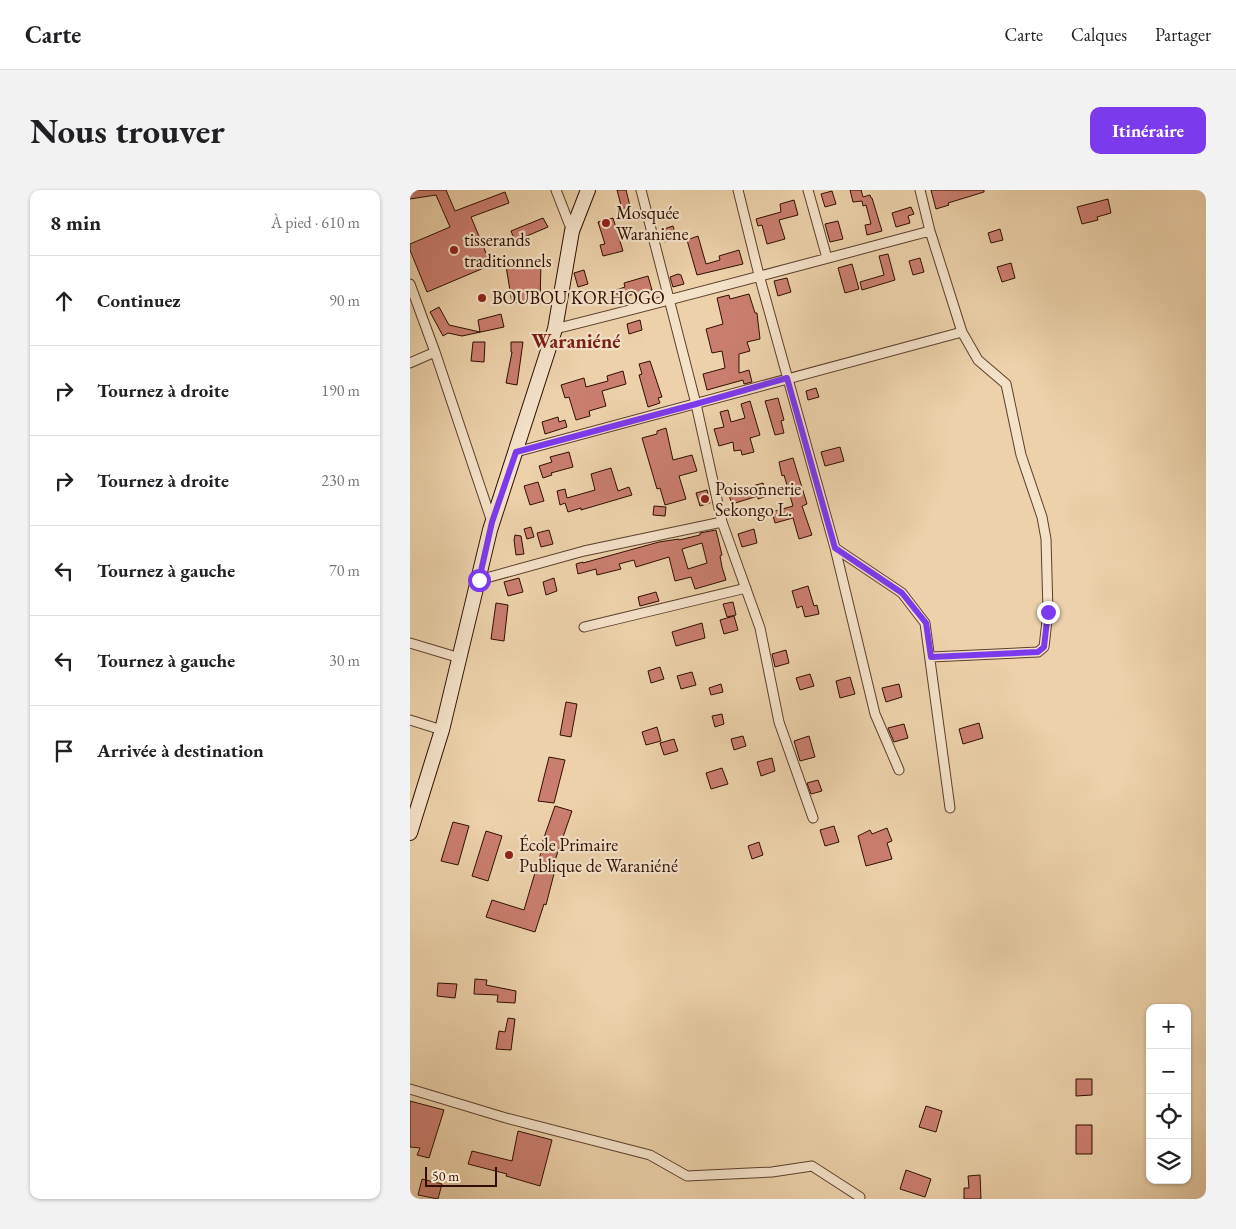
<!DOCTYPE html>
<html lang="fr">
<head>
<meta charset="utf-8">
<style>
	:root { --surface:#fff; --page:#f2f2f2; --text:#202124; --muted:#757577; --line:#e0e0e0; --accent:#7c3aed }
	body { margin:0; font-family:"EB Garamond",serif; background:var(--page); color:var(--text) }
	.controls { position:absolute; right:15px; bottom:15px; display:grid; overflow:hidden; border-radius:10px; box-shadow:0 1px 4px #0004 }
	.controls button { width:45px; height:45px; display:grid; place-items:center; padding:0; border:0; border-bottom:1px solid var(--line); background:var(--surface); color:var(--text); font:25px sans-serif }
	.scale { position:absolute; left:15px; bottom:12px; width:72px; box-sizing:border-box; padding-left:5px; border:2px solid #2f0e01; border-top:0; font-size:14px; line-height:18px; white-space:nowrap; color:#2f0e01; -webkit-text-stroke:4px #f3e1c8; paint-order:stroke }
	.stop { position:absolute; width:15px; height:15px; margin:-11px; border:4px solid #7c3aed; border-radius:50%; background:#fff }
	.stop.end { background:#7c3aed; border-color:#fff; box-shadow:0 1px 5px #0008 }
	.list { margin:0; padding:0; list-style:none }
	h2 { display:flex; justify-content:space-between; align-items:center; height:65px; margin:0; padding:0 20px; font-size:21px }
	h2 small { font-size:16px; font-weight:400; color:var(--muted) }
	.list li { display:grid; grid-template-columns:32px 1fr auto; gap:15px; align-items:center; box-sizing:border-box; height:90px; padding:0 20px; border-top:1px solid var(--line) }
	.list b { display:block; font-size:19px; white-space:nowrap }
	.list em { font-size:16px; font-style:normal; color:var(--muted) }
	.icon { flex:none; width:28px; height:28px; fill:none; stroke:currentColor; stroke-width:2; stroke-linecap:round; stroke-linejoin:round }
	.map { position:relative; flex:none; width:796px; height:1009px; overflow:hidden; border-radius:10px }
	header { display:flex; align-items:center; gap:30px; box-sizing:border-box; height:70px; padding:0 25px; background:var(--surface); border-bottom:1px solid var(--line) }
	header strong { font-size:24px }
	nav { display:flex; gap:28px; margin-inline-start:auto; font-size:18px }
	.intro { display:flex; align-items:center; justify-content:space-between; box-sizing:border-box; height:120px; padding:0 30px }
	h1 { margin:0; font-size:35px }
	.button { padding:12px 22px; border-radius:10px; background:var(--accent); color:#fff; font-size:18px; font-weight:700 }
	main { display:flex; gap:30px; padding:0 30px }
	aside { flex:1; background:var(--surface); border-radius:10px; box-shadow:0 1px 4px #0004 }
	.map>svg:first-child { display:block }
	.building { fill:#ca7e6f; stroke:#2f0e01; fill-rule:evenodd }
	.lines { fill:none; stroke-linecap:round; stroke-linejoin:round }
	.street-casing { stroke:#5e3f2b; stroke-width:11 }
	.secondary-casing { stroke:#2f0e01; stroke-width:16 }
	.street { stroke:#f3e1c8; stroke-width:9 }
	.secondary { stroke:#f3e1c8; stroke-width:14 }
	.route { stroke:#7c3aed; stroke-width:6 }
	.poi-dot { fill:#8f2418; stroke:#f3e1c8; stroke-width:2 }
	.labels { text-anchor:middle; stroke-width:4.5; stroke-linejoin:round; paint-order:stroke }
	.poi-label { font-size:18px; fill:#2f0e01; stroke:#f3e1c8; text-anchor:start }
	.quarter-label { font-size:20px; font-weight:bold; fill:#7a1f14; stroke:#f3e1c8 }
</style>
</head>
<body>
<header>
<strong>Carte</strong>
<nav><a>Carte</a><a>Calques</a><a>Partager</a></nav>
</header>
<div class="intro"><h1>Nous trouver</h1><a class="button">Itinéraire</a></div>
<main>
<aside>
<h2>8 min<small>À pied · 610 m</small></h2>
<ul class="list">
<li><svg class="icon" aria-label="ahead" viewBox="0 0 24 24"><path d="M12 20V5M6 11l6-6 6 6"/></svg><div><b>Continuez</b></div><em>90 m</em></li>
<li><svg class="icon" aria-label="right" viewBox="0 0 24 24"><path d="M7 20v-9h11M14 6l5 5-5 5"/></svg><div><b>Tournez à droite</b></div><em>190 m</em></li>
<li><svg class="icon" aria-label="right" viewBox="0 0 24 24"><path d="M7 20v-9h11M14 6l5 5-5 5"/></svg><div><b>Tournez à droite</b></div><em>230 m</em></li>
<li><svg class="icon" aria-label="left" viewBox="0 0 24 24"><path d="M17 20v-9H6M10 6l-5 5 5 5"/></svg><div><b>Tournez à gauche</b></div><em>70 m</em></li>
<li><svg class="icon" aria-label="left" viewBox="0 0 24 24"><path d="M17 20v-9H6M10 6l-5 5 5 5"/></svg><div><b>Tournez à gauche</b></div><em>30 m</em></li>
<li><svg class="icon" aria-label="arrive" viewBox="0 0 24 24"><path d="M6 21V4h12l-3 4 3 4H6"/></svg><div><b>Arrivée à destination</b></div></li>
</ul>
</aside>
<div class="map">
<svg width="796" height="1009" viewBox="0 0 796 1009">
	<rect width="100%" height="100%" fill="#ecd1aa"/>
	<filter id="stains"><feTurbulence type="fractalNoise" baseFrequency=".004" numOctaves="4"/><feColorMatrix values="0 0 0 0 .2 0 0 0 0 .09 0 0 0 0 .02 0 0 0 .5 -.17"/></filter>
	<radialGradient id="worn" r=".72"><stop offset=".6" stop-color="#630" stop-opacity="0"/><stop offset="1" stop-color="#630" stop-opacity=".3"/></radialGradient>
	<path class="building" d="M0 0H36L45 21 95 2 99 13 61 27 81 75 17 102 0 60V54L40 37 26 5 0 9Z
		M207 0H216L220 16 212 19Z
		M440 0H451L453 7 460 5 461 8H462L472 41 457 45 455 35 461 34 456 15 453 16 452 11 443 12Z
		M521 0H574V2L538 13 539 15 526 19Z
		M422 1 426 14 415 17 411 4Z
		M698 9 701 23 687 27 688 30 672 34 667 17Z
		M384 10 388 25 369 30 375 49 357 54 352 35 348 36 346 29 371 22 370 14Z
		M501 17 504 24 498 26 500 33 486 37 482 23Z
		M133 28 138 37 105 51 101 41Z
		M203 28 213 61 193 66 190 55 195 54 188 32Z
		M428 31 433 49 420 52 415 34Z
		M263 36 267 48 254 52 251 40Z
		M590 39 593 50 581 53 578 43Z
		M288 46 296 74 310 70 309 66 329 60 333 74 287 85 277 50Z
		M478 64 485 90 452 100 450 92 474 85 469 66Z
		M510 68 514 82 503 85 499 71Z
		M125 71 131 72 130 114H119V111L102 113 96 76Z
		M601 73 605 88 592 92 587 77Z
		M442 74 449 99 435 103 428 78Z
		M174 80 178 94 168 97 164 83Z
		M268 84 271 85 274 94 263 97 260 87Z
		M238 86 242 100 208 108 206 100 215 97 214 93Z
		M377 88 381 102 368 106 364 91Z
		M339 104 345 123H347L350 149 337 152 340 161 329 164V183L339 180 342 192 334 194 333 190 297 200 293 184 315 178 312 161 302 163 296 139 313 134 307 108 319 105 320 109Z
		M29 117 39 135 70 142 68 130 91 124 94 137 52 146 38 143 33 146 20 122Z
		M230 130 232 140 219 144 217 134Z
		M63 152H75L74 172 61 171Z
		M101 152H113L107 195 96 193 102 162H101Z
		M240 171 252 207 248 208 250 213 238 217 229 185 232 184 229 174Z
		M213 181 216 194 192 201 196 216 179 221 180 226 166 230 159 207 155 208 151 195 174 188 176 197 198 191 197 186Z
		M406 198 409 207 398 210 396 201Z
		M368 208 374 230 371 231 374 243 365 245 355 211Z
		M340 211 350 245 340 248 344 262 332 265 331 260 324 261 323 252 309 256 304 239 314 237 310 222 318 220 321 232 335 228 331 214Z
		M148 227 149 232 155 230 157 237 135 244 132 232Z
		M256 238 263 270 282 265 287 281 269 286 276 309 255 315 250 298 247 299 232 248 247 244V241Z
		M430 257 434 271 415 276 411 262Z
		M159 262 163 277 141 283 142 285 133 288 129 276 142 272 140 267Z
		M383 268 397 314 392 316 402 345 389 349 383 328 365 333 362 322 383 316 374 285 372 286 369 272Z
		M201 278 208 301 219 297 222 305 171 320V318L158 322 155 313 150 315 147 301 155 299 157 308 185 300 181 284Z
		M128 292 134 311 120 315 114 296Z
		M353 293 357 306 348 309V306L322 314 318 303Z
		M297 300 300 313 290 316 286 303Z
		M244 316 256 317 255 326 243 325Z
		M121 337 124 347 117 349 114 339Z
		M344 339 347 353 332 357 328 344Z
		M139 340 143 354 131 357 127 343Z
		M306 340 312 365 310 366 312 377 316 390 285 399 281 387 265 391 259 367 226 377 224 370 209 374 211 379 187 385 186 379 168 384 166 374 173 372V373L249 352 269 349V350L290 345V343ZM292 353 297 373 278 379 272 359Z
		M105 345 111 346 114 364 106 365 104 350Z
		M109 388 113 402 98 406 94 392Z
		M144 388 147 401 136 405 133 392Z
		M398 396 404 416 407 415 409 424 395 427 392 416 387 418 382 401Z
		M246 402 249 411 230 416 228 407Z
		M323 412 326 425 317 427 313 414Z
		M86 413 98 415 94 451 81 449Z
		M324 426 328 440 314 444 310 430Z
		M292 433 295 448 266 456 262 442Z
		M376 460 379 473 365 477 362 464Z
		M250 477 254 489 241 493 238 481Z
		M282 482 286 495 271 499 267 486Z
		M400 484 404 496 390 500 386 488Z
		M440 487 445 504 430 508 426 491Z
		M311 494 313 502 301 505 299 498Z
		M489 494 492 507 476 512 472 498Z
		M156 512 167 514 161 547 150 545Z
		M312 524 314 534 305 537 302 526Z
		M569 533 573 548 553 554 549 539Z
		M494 534 498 548 484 552 478 538Z
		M247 537 251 551 236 555 232 542Z
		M333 546 336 556 324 560 321 549Z
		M399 546 405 567 390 571 384 551Z
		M264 549 268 561 254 565 250 553Z
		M139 567 155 570 144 613 128 611Z
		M362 568 365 581 351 586 347 572Z
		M312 578 318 594 301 599 296 583Z
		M408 590 412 601 401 604 397 593Z
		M145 616 162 621 143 676H146L136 715 134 714 125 742 76 727 82 710 114 720 132 659H130Z
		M43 632 59 636 48 675 31 671Z
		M424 636 429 652 415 656 410 640Z
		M477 638 482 651 477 653 482 669 456 676 448 646 460 640 462 644Z
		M76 641 92 646 78 691 62 686Z
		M349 652 353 665 342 669 338 656Z
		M65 789 77 790 76 795 106 801 105 813 87 812 88 805 64 804Z
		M28 793 47 794 45 808 27 806Z
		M98 828 105 829 101 860 86 859 89 841 95 842Z
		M666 889H682V905L666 906Z
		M0 911 34 920 19 968 7 965 10 958 0 957Z
		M516 916 532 921 526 942 509 937Z
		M666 935H682V964H666Z
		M108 941 142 950 130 996 96 986 97 984 58 974 62 961 102 971Z
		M496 980 521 989 515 1007 490 999Z
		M570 985 571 1009H554V998H559L558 986Z
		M12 989 32 994 28 1009 8 1005Z"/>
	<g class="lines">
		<defs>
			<path id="street" d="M146 0 162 41
				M231 0 286 214 312 332 350 438 369 532 403 628
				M328 0 349 85 425 358 465 524 489 580
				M398 0 417 68
				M510 0 520 41 552 142 568 170 596 194 611 265 632 327 636 349 638 422 634 457 628 462 521 467
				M0 94 25 162 82 332
				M145 139C270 108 395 74 520 41
				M0 173 25 162
				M106 262 552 142
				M425 358 492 403 515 433 540 618
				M69 390 174 361 312 332
				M174 437 336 398
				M0 453 50 468
				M0 530 32 540
				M0 899 96 928 240 965 277 986 362 982 402 976 450 1007"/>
			<path id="secondary" d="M0 643 32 540 80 340 145 139 162 41 178 0"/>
		</defs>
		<use href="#street" class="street-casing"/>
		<use href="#secondary" class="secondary-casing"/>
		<use href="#street" class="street"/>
		<use href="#secondary" class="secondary"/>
	</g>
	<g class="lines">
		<path class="route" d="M69 390 82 332 106 262 286 214 377 188 425 358 492 403 516 433 521 467 628 462 634 457 638 422"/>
	</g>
	<g class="poi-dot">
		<circle cx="196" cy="33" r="5"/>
		<circle cx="44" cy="60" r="5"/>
		<circle cx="72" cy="108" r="5"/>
		<circle cx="295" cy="309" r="5"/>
		<circle cx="99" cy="665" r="5"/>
	</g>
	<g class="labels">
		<g class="poi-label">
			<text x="206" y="29">Mosquée<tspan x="206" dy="21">Waraniene</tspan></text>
			<text x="54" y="56">tisserands<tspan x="54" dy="21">traditionnels</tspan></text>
			<text x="82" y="114">BOUBOU KORHOGO</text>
			<text x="305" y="305">Poissonnerie<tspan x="305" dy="21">Sekongo L.</tspan></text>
			<text x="109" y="661">École Primaire<tspan x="109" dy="21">Publique de Waraniéné</tspan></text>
		</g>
		<g class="quarter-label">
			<text x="166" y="158">Waraniéné</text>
		</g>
	</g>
	<rect width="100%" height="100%" filter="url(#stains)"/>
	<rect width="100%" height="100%" fill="url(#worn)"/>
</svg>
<div class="controls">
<button>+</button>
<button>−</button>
<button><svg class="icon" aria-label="locate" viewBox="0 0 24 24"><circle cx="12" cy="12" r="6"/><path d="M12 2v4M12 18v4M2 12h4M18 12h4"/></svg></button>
<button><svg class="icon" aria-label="layers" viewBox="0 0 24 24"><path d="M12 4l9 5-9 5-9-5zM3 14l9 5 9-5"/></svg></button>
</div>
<div class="scale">50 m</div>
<div class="stop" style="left:69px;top:390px"></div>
<div class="stop end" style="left:638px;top:422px"></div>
</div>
</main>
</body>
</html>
